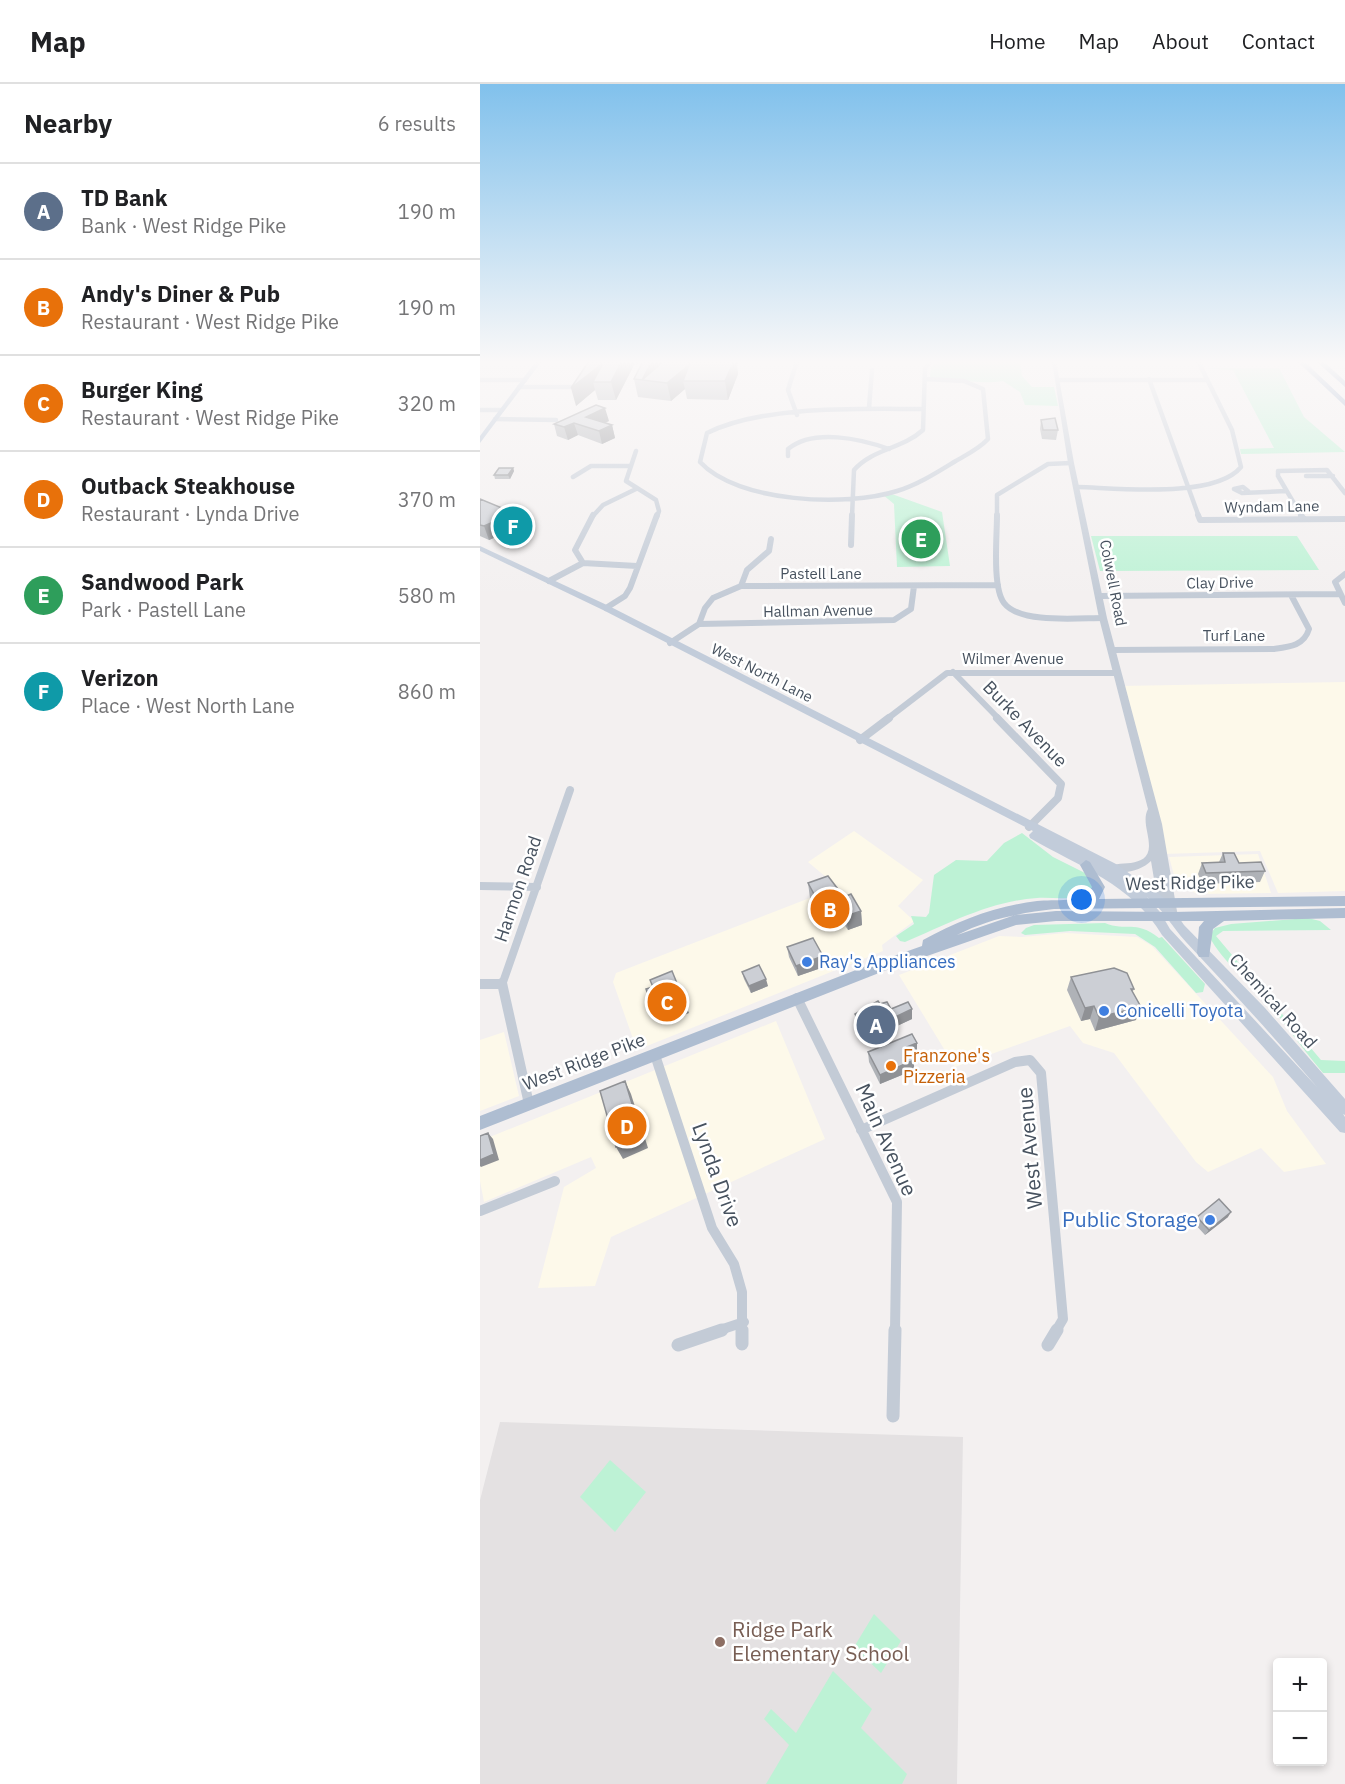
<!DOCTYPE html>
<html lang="en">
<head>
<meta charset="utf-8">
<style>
	:root { --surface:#fff; --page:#f6f6f6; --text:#202124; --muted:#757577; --line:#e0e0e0; --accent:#0d5ff0 }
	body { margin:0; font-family:"IBM Plex Sans",sans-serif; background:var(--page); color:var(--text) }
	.controls { position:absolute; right:18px; bottom:18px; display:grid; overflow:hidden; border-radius:6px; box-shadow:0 3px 9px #0003 }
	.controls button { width:54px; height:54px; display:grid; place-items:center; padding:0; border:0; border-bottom:2px solid var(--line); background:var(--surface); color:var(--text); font:30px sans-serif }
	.you { position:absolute; left:602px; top:816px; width:21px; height:21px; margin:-15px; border:4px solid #fff; border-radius:50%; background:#1a73e8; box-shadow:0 0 0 9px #1a73e833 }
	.badge { display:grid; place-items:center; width:39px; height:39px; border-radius:50%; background:var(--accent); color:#fff; font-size:20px; font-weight:700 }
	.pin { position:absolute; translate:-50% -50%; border:3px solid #fff; box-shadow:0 2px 6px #0006 }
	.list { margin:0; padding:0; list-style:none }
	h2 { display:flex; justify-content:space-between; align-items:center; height:78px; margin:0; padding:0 24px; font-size:26px }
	h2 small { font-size:20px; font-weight:400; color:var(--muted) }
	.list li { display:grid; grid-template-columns:39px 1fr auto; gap:18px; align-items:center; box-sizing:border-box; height:96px; padding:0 24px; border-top:2px solid var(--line) }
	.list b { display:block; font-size:22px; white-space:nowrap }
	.list p { margin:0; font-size:20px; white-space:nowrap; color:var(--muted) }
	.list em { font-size:20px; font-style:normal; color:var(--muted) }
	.map { position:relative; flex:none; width:865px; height:1700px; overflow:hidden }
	header { display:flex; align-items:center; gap:36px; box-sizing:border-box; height:84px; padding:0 30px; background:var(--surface); border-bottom:2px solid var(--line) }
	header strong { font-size:28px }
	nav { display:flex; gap:33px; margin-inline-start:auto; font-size:21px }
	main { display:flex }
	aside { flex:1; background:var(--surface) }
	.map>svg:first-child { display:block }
	.commercial { fill:#fdf9ea }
	.education { fill:#e4e1e2 }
	.green { fill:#bdf2d5 }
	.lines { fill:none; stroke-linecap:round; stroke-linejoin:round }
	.minor-far4 { stroke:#c3cbd6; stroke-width:4.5 }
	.minor-far3 { stroke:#c3cbd6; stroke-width:6 }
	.minor-far2 { stroke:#c3cbd6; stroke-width:8 }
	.minor-far1 { stroke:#c3cbd6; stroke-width:10 }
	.minor { stroke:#c3cbd6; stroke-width:13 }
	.tertiary { fill:#c3cbd6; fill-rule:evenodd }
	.secondary { fill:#c2ccda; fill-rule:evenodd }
	.primary { fill:#aebdd1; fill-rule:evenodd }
	.motorway { fill:#859ec2; fill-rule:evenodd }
	.wall { fill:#afb2b7 }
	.shaded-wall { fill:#8f9195 }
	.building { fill:#cccfd5; stroke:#8f9195; stroke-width:1.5 }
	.shop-dot { fill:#3f7fe0; stroke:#fff; stroke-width:2 }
	.food-dot { fill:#e8710a; stroke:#fff; stroke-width:2 }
	.education-dot { fill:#8d6e63; stroke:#fff; stroke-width:2 }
	.labels { text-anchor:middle; stroke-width:5; stroke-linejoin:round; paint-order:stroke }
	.far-street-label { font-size:15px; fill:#47525f; stroke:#fff }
	.street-label { font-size:18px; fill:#47525f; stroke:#fff }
	.shop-label { font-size:18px; fill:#366cbe; stroke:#fff; text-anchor:start }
	.food-label { font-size:18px; fill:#c56008; stroke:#fff; text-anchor:start }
	.near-street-label { font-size:21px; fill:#47525f; stroke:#fff }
	.near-shop-label { font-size:21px; fill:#366cbe; stroke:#fff; text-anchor:end }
	.near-education-label { font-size:21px; fill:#785e54; stroke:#fff; text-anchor:start }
</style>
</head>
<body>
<header>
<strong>Map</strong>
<nav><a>Home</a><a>Map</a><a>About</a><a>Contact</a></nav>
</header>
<main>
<aside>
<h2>Nearby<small>6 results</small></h2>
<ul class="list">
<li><span class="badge" style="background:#5c6f8a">A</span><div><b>TD Bank</b><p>Bank · West Ridge Pike</p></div><em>190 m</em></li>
<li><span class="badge" style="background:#e8710a">B</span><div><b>Andy's Diner &amp; Pub</b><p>Restaurant · West Ridge Pike</p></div><em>190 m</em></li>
<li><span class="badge" style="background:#e8710a">C</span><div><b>Burger King</b><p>Restaurant · West Ridge Pike</p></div><em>320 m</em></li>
<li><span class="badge" style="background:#e8710a">D</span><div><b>Outback Steakhouse</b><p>Restaurant · Lynda Drive</p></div><em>370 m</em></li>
<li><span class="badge" style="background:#2e9e5b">E</span><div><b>Sandwood Park</b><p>Park · Pastell Lane</p></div><em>580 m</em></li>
<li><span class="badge" style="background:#0f9aa8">F</span><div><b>Verizon</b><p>Place · West North Lane</p></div><em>860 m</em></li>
</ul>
</aside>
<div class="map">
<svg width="865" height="1700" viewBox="0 0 865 1700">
	<rect width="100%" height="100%" fill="#f3f0f0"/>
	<path class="commercial" d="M865 598V807L798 809 780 767 683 770 640 602Z
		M374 747 443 796 418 822 434 837 402 861 403 867 157 966 133 898 136 889 358 803 328 778Z
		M778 770 791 809 717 810 696 798 689 773Z
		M586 849 657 853 672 862 793 993 807 1027 846 1080 804 1088 781 1064 728 1088 716 1078 634 969 603 959 590 942 475 983 419 891 519 852 542 853Z
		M296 937 345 1055 131 1153 115 1202 58 1204 84 1103 116 1084 111 1073 4 1118 0 1097V1057Z
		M24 948 39 1012 0 1027V956Z"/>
	<path class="education" d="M20 1338 483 1353 477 1700H0V1416Z"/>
	<path class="green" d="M459 277H540L542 292 552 303H574L578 322 545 321 540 308 523 297C499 301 475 294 450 294L451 283Z
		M721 284H799L824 333 865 368 761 370 760 365 794 364 753 286Z
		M409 409 462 428 470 482 417 483 414 420 402 410Z
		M611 452H817L839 486 620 487Z
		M542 749 573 773 605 789 613 799 611 807C596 818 576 813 557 814 510 817 468 840 425 858L420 857 416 852 434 840 431 832 446 833 449 829 454 791 476 776 507 777 524 759Z
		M828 834 840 837 851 846 743 847 736 852 841 976 865 977V989H843C823 966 807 942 788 919 769 897 743 879 729 852L735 844 751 840Z
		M625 839C646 848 655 835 679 854L682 853 725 900 723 908 716 909 675 863 655 850 590 847 545 851 541 849 546 844 554 841Z
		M130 1376 166 1408 135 1448 100 1413Z
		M394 1530 421 1557 401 1589 374 1563Z
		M353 1587 392 1625 381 1644 427 1690 422 1700H286L309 1661 284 1635 291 1625 316 1649Z"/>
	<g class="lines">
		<path class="minor-far4" d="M317 277 308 306 317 331
			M669 295 719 433
			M0 296H45
			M579 296H727
			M39 303H97
			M389 324 392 286
			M442 325C379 325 283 321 227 349L220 378C258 419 367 423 417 407 437 401 456 389 474 378 486 371 499 365 508 355L503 305 484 297 445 295
			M0 326H22
			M15 335 76 336
			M156 367 146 397 176 416 179 427 177 433
			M308 372V365C334 344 381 355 409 365
			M798 392V387L847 386 865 409
			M798 392 822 433
			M826 392H853
			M93 393 111 382H149
			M598 403C637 404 735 415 761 383L752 346 718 277
			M768 407 763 403 754 405 762 409 806 407
			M112 433 123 421 156 405
			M372 433 374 386C392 365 422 365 443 346L445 284 452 277
			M517 433V411L568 380 591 379"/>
		<path class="minor-far3" d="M113 431 95 466 103 479 157 482
			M517 431C517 452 512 503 524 519 540 540 598 534 623 534
			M718 431 720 436 865 435
			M821 431 823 434
			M371 461 372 431
			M865 490 855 498 865 519
			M69 497 103 479
			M261 502 267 486 289 467 291 455
			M620 512 860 510
			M126 524 145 512 150 504 177 431
			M219 540 414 536 431 525 434 502
			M190 559 219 540 225 524 233 514 261 502 518 501
			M632 566 793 565C809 563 824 562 829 545L811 511
			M473 588 519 635
			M407 635 467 589H637"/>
		<path class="minor-far2" d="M517 634 581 700 578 714 549 743
			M380 656 409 634
			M0 802 57 803
			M0 900H22
			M22 901 90 706"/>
		<path class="minor-far1" d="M22 899 49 1020
			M0 900H22
			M317 914 417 1118 415 1247
			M175 971 232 1144 254 1180 262 1208V1247
			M381 1046 535 978 550 976 561 989 583 1235 576 1247
			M0 1127 75 1097
			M237 1247 264 1238"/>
		<path class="minor" d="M262 1246V1260
			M198 1261 242 1246
			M568 1261 577 1246
			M413 1332 415 1246"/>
		<path class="tertiary" d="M572 277H576L594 379 627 534 682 740 698 833 693 837 688 833 686 822H679L678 819 671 777C661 787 639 793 627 783 635 776 669 786 669 762 669 749 662 736 668 725L619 534 588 379Z"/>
		<path class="secondary" d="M0 462 129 522 636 780 687 816 704 841 785 924 865 1015V1031L863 1030 865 1033V1049L860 1048 682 851C653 801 598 782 550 754L549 751 553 747 123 526 0 467ZM667 813C683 825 692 843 706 858 751 906 795 954 837 1003L690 845 680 828Z"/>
		<path class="primary" d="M56 277H62L0 359V352Z
			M606 776 610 778 625 803 619 815 865 812V822L574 825C540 829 508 835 477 851L535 831 576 827 693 828 865 824V834L744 837 733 845 729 873H719L717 869 719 843 724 837H576L536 841 404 887 0 1046V1032L394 879 442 862 443 856C479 836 516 822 557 817 574 815 603 820 612 803L600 781Z"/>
		<path class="motorway" d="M817 277H824L865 316V322Z
			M836 277H843L865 297V303Z"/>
	</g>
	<path class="wall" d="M109 277H161L157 281H154L136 316H118L115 306 96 322Z
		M184 277H259L257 282 258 290 248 316 207 315 205 305 191 317 158 313 154 295Z
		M561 336 578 346 576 356 562 355 560 345Z
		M129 337 124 339 132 341 135 354 122 360 98 351 88 356 77 352 74 340Z
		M33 384 34 387 30 395H15L14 391Z
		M0 415 34 429 39 443 9 456 0 452Z
		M743 769 759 779 785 787 780 798 722 800 718 790 722 779 739 778Z
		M328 799 364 813 381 827 382 841 368 846 364 840 348 846 330 814Z
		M307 863 344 883 318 892 309 873Z
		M262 888 288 902 271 909 264 895Z
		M591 893 654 905 652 909 656 936 615 947 610 935 601 937 587 906Z
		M400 920 411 925H432V935L389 955 386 950 382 951 376 940 375 930Z
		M437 959V969L432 971 434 986 400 1000 389 978 388 968Z
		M717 1133H748L725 1151 713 1138Z"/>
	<path class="shaded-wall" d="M142 277H153L154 281 136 316 131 298Z
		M172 277H181L182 282 162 296 165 314 162 296Z
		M253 277H259L257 282 258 290 248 316 245 297Z
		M123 279 113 298 115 306 96 322 91 304Z
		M209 281 203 297 205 305 191 317 187 299Z
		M125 324 129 337 112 345 106 333Z
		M94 339 98 351 88 356 84 343Z
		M132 341 135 354 122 360 119 347Z
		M33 384 34 387 30 395 28 391Z
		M34 429 39 443 9 456 4 442Z
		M363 826 364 840 348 846 346 832Z
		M381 827 382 841 368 846 366 832Z
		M343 872 344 883 318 892 316 882Z
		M286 895 288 902 271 909 269 902Z
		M177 910 181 920 173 923 169 913Z
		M186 919 190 929 185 931 181 921Z
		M205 919 209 929 193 936 189 926Z
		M614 922 610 935 601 937 605 924Z
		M661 923 656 936 615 947 619 933Z
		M432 925V935L389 955 388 946Z
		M385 940 386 950 382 951 381 941Z
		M437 959V969L427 973V963Z
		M434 976V986L400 1000V991Z
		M145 997 151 1010 168 1064 143 1075 136 1063Z
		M8 1049 13 1055 19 1076 1 1083 0 1082V1076Z
		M751 1128 748 1133 725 1151 729 1146Z"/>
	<path class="building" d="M109 277H142L131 298H113L123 279 91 304Z
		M163 277H172L162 296 154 295Z
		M184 277H254L245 297H203L209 281 187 299 162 296Z
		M116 321 125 324 106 333 132 341 119 347 94 339 84 343 74 340Z
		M575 334 578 346H563L561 336Z
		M19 384H33L28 391H14Z
		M0 415 34 429 4 442 0 441Z
		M743 769H754L759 779 781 778 785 787 726 789 722 779 745 778Z
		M348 792 364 813 371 810 381 827 366 832 363 826 346 832 328 799Z
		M333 854 343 872 316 882 307 863Z
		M279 881 286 895 269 902 262 888Z
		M634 884 647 889 654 905H651L661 923 619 933 614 922 605 924 591 893Z
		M192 887 205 919 189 926 186 919 181 921 177 910 169 913 166 905 173 903 170 896Z
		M398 917 400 920 407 918 411 925 428 918 432 925 388 946 385 940 381 941 375 930Z
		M432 950 437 959 427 963 434 976 400 991 388 968Z
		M145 997 162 1052 136 1063 120 1007Z
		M8 1049 14 1070 0 1076V1052Z
		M739 1115 751 1128 729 1146 717 1133Z"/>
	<linearGradient id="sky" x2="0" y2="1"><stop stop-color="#81c1ec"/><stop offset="0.54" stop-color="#faf8f8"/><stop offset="1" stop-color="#faf8f8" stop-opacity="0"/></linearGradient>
	<rect width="865" height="515" fill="url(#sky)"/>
	<g class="shop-dot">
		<circle cx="327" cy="878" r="6"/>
		<circle cx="624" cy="927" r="6"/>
		<circle cx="730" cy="1136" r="6"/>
	</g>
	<circle class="food-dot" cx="411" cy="982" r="6"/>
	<circle class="education-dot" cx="240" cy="1558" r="6"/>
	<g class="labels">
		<g class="far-street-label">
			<text transform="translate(792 423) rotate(-1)" y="5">Wyndam Lane</text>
			<text x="341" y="495">Pastell Lane</text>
			<text transform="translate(633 499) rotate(79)" y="5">Colwell Road</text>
			<text transform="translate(740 499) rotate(-1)" y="5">Clay Drive</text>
			<text transform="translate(338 527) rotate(-1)" y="5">Hallman Avenue</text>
			<text x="754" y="557">Turf Lane</text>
			<text x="533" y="580">Wilmer Avenue</text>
			<text transform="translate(282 589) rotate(27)" y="5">West North Lane</text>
		</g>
		<g class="street-label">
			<text transform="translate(545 640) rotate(46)" y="6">Burke Avenue</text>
			<text transform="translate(710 799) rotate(-1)" y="6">West Ridge Pike</text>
			<text transform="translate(38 805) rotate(-71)" y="6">Harmon Road</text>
			<text transform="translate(793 917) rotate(48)" y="6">Chemical Road</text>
			<text transform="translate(104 978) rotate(-21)" y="6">West Ridge Pike</text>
		</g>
		<g class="shop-label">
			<text x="339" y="884">Ray's Appliances</text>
			<text x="636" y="933">Conicelli Toyota</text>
		</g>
		<g class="food-label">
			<text x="423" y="978">Franzone's<tspan x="423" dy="21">Pizzeria</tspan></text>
		</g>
		<g class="near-street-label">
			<text transform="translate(406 1056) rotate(66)" y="7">Main Avenue</text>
			<text transform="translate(550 1064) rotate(-95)" y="7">West Avenue</text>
			<text transform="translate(237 1091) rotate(70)" y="7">Lynda Drive</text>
		</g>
		<g class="near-shop-label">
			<text x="718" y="1143">Public Storage</text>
		</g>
		<g class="near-education-label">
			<text x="252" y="1553">Ridge Park<tspan x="252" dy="24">Elementary School</tspan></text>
		</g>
	</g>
</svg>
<div class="controls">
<button>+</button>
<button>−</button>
</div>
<div class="you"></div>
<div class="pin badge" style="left:396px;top:941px;background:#5c6f8a">A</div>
<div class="pin badge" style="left:350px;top:825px;background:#e8710a">B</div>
<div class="pin badge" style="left:187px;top:918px;background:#e8710a">C</div>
<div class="pin badge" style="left:147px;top:1042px;background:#e8710a">D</div>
<div class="pin badge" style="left:441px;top:455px;background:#2e9e5b">E</div>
<div class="pin badge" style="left:33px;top:442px;background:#0f9aa8">F</div>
</div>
</main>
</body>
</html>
